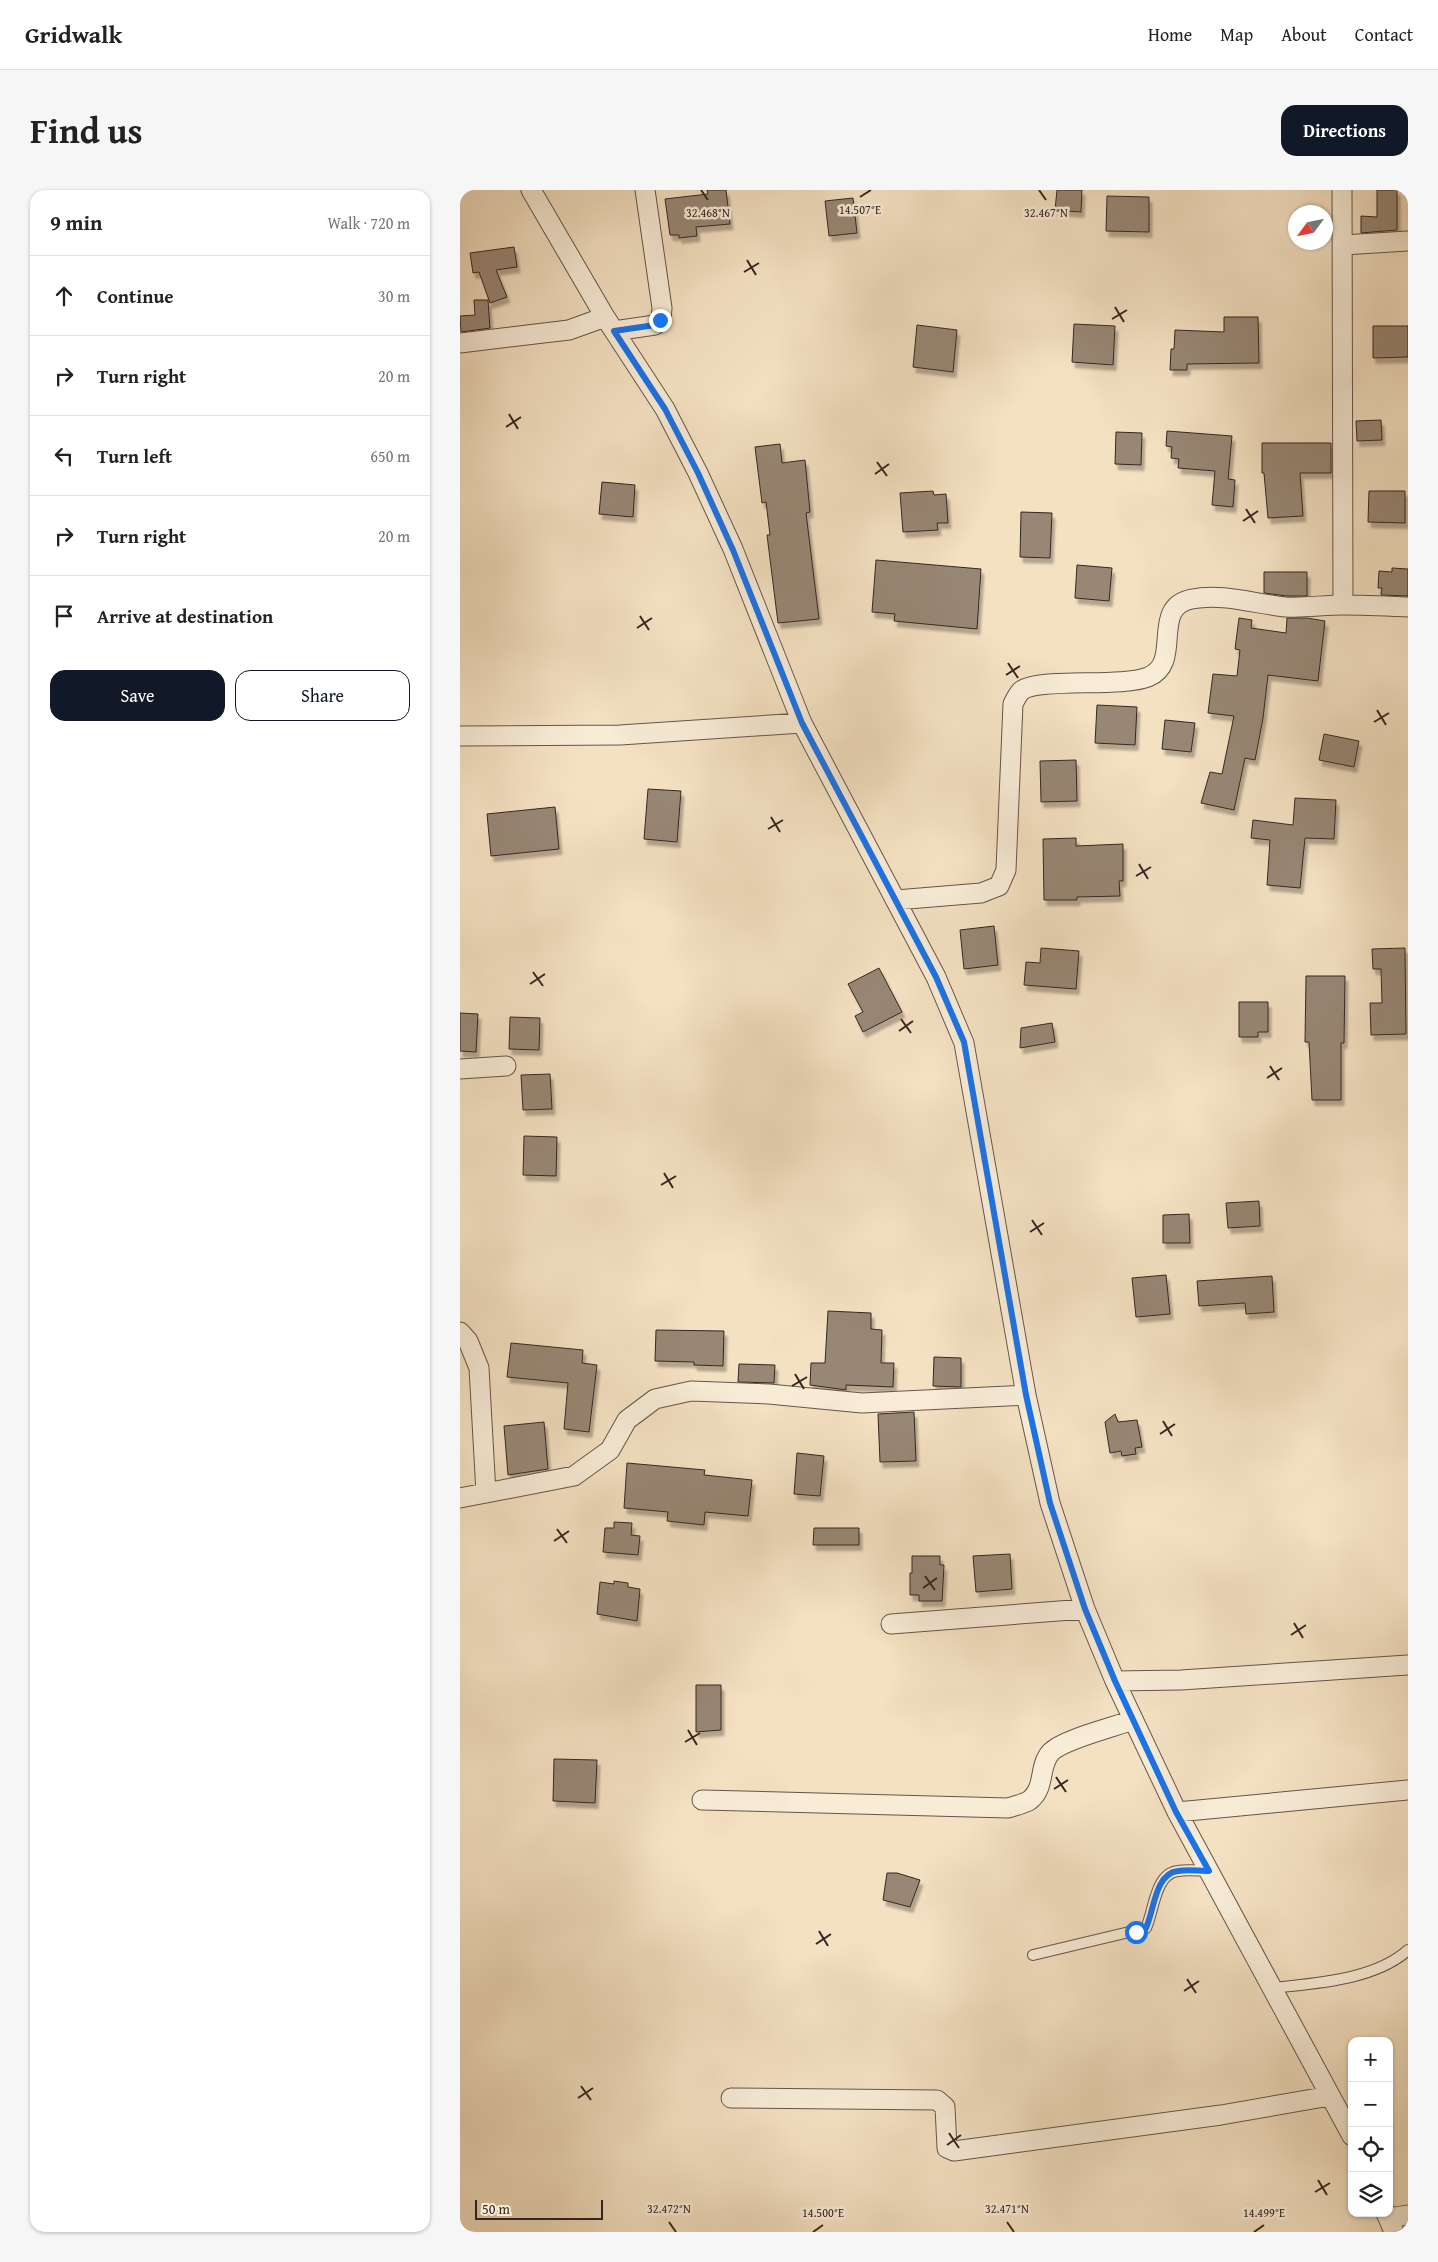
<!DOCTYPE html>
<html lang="en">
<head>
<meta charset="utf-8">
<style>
	:root { --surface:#fff; --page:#f6f6f6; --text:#222; --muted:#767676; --line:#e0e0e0; --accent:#111827 }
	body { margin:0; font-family:"Gentium Book Plus",serif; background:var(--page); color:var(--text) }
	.controls { position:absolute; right:15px; bottom:15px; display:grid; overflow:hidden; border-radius:10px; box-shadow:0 1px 4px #0004 }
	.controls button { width:45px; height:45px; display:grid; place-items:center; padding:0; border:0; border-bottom:1px solid var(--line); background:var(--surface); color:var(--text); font:25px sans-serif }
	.compass { position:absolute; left:828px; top:15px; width:45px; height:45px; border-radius:50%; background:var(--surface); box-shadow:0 1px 4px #0004; rotate:237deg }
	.scale { position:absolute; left:15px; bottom:12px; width:128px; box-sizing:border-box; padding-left:5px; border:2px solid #352621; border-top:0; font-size:14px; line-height:18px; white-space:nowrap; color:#352621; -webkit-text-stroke:4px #f8ecd7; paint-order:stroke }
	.stop { position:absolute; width:15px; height:15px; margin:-11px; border:4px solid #1a73e8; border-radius:50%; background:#fff }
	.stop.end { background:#1a73e8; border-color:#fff; box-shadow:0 1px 5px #0008 }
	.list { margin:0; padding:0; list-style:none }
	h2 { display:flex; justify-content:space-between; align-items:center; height:65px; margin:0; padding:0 20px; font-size:21px }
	h2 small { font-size:16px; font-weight:400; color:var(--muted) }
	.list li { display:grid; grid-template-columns:32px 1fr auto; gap:15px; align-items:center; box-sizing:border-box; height:80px; padding:0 20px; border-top:1px solid var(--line) }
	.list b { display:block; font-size:19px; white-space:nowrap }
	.list em { font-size:16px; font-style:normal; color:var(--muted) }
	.actions { display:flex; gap:10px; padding:15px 20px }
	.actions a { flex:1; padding:11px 0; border:1px solid var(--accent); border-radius:15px; text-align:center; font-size:18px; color:var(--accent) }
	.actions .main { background:var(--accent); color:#fff }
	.icon { flex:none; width:28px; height:28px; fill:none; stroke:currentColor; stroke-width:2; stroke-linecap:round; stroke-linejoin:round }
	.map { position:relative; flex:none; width:948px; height:2042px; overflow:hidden; border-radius:15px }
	header { display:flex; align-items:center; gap:30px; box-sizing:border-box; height:70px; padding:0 25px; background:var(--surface); border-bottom:1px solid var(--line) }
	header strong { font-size:24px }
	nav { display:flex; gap:28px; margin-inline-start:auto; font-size:18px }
	.intro { display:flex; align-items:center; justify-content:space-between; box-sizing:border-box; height:120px; padding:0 30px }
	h1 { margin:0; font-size:35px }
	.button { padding:12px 22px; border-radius:15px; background:var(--accent); color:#fff; font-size:18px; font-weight:700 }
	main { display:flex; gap:30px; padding:0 30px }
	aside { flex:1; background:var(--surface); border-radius:15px; box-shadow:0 1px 4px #0004 }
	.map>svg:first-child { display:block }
	.building { fill:#988775; stroke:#352621; filter:url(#shadow) }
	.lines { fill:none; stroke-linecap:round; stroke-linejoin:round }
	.service-casing { stroke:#655549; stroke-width:12 }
	.minor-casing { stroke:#655549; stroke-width:21 }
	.service { stroke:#f8ecd7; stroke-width:10 }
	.minor { stroke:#f8ecd7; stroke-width:19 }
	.route { stroke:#1a73e8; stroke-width:6 }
	.ticks { fill:none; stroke:#352621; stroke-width:2 }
	.ticks-label { font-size:12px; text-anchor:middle; fill:#352621; stroke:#f8ecd7; stroke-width:5; stroke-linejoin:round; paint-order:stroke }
</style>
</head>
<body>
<header>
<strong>Gridwalk</strong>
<nav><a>Home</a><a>Map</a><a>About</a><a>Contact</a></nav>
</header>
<div class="intro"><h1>Find us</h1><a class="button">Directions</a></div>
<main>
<aside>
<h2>9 min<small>Walk · 720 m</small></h2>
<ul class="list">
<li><svg class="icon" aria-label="ahead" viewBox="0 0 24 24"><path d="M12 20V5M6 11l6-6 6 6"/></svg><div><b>Continue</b></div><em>30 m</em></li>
<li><svg class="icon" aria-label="right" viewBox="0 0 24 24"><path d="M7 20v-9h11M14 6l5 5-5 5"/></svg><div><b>Turn right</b></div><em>20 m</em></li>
<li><svg class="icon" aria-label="left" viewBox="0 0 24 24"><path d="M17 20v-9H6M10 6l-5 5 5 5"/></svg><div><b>Turn left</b></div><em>650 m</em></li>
<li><svg class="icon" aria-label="right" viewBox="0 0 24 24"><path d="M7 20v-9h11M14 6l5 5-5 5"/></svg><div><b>Turn right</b></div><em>20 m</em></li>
<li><svg class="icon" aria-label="arrive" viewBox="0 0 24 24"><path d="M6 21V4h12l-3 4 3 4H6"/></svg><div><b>Arrive at destination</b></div></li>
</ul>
<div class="actions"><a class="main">Save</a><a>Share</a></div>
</aside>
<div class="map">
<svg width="948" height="2042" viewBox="0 0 948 2042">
	<defs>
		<filter id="shadow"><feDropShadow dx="3" dy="5.5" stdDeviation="1" flood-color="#0004"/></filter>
	</defs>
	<rect width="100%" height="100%" fill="#f4e1c2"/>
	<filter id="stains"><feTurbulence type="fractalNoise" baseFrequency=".004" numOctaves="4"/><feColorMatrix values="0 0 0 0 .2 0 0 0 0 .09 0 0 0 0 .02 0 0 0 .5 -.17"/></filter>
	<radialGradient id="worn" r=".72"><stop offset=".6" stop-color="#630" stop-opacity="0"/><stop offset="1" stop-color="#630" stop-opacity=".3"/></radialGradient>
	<path class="building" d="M247 0H266L270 34 236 37 237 46 219 48V45H210L205 9 248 4Z
		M597 0H622L621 22 595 20Z
		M917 0H937V40L901 43V26L917 27Z
		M647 6 689 7V42L646 41Z
		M393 8 397 43 369 46 365 11Z
		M54 57 57 77 36 80 47 107 30 113 19 82 13 83 10 63Z
		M14 110H28L30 138 1 142 0 126 15 125Z
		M764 127H798L799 173 727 174V180H710L711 159H714L715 140 764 142Z
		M614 134 655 136 653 175 612 172Z
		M457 135 497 140 493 182 453 177Z
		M913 136H948V167L913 168Z
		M921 230 922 250 897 251 896 231Z
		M707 241 772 246 768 289 775 290 773 317 752 315 755 281 718 278 719 269 711 268 712 257 706 256Z
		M656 242 682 243 681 275 655 274Z
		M802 253H871V283H840L843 326 808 328 804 283H802Z
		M320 254 322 273 345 270 350 322 346 323 359 429 318 433 307 345H310L306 312 302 313 295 257Z
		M142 292 175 295 173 327 139 324Z
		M473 301 474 305 486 304 488 333H477L478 340 443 342 440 303Z
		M909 301H945V333L908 332Z
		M561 322 592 323 590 368 560 367Z
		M416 370 521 379 517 439 434 431 435 424 412 422Z
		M617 375 652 378 649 411 615 408Z
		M932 378 948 379V406L921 405 922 398H918L919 381 932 382Z
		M804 382H847V406H827L804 403Z
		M779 428 792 430 791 438 826 443 827 428H847L865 431 858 491 808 485 803 528 795 570 785 568 774 620 741 613 750 582 762 584 774 526 748 523 753 484 777 486 780 460 775 459Z
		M637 515 677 517 675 555 635 553Z
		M705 530 735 533 731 562 702 559Z
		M864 544 899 551 894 577 859 570Z
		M616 570 617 611 581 612 580 571Z
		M188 599 221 601 217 652 184 649Z
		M835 608 876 610 874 649 845 648 840 698 807 695 810 650 791 648 793 630 833 635Z
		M95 617 99 659 31 666 27 624Z
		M616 648V656L663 654V691H659L660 706 617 707V710H584L583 649Z
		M534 736 538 775 504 779 500 740Z
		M581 758 619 761 616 799 564 795 566 772 580 773Z
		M945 758 946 844 911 845 910 813H922L921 779H913L912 759Z
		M419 778 442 822 403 842 395 826 403 822 388 794Z
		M846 786H885L884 853H881V910H852L849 852H845Z
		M779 812H808V842H798V847H779Z
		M0 823 18 824 16 862 0 861Z
		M50 827 80 828 79 860 49 859Z
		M592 833 595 852 560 858 561 838Z
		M90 884 92 919 63 920 61 885Z
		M64 946 97 947 96 986 63 985Z
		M799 1011 800 1036 768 1038 766 1013Z
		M729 1024 730 1053H703V1025Z
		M706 1085 710 1124 676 1127 672 1088Z
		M812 1086 814 1122 786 1124 785 1113 739 1116 737 1091Z
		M368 1121 411 1123V1139L422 1140 421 1173H434L433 1197 386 1195V1200L350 1195 351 1173H365Z
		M196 1140 264 1141 263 1176 234 1175V1172L195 1171Z
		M51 1153 123 1160 122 1173 137 1175 129 1242 104 1239 108 1193 47 1187Z
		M474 1167 501 1168V1197L473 1196Z
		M279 1174 315 1175 314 1193 278 1192Z
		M454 1222 456 1271 420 1272 418 1224Z
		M655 1224 658 1232 677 1230 682 1257 675 1258 676 1264 662 1266 661 1261 650 1263 645 1232Z
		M84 1232 88 1279 48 1285 44 1236Z
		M337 1263 364 1266 360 1306 334 1304Z
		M167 1273 245 1280 244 1285 292 1290 288 1326 245 1322 244 1335 207 1331 208 1322 164 1318Z
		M154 1332 172 1333 171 1345 180 1346 178 1365 143 1362 145 1338H154Z
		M354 1338H399V1355H353Z
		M550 1364 552 1399 516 1402 513 1366Z
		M452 1366H480V1375H484L482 1411H459V1405H450V1383H452Z
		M154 1391 168 1393V1397L180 1399 177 1431 137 1424 140 1392 154 1394Z
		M236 1495H261V1540L236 1542Z
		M94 1569 137 1570 135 1613 93 1611Z
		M427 1683H437L460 1690 450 1717 423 1710Z"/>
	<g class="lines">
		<defs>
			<path id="service" d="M573 1765 686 1738C694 1721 695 1683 718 1681 728 1679 739 1681 749 1681
				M813 1798C856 1793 915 1790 948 1760"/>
			<path id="minor" d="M71 0 145 127 205 219 238 283 273 359 342 533 476 787 504 853 566 1205 590 1313 625 1419 655 1491 717 1622 892 1946
				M882 0 883 415
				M883 55 948 51
				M154 141 195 135 201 130 202 118 185 0
				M0 153 109 140 145 127
				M0 546 160 545 342 533
				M436 710 521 703 539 696 546 680 553 514C555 510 558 504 561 501 577 487 661 498 688 487 724 473 689 417 732 409 762 403 795 414 826 417 845 418 864 415 883 415 905 415 926 416 948 417
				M0 879 46 876
				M0 1142 8 1151 19 1178 26 1303
				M0 1308 114 1286 150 1260 167 1230 195 1209 231 1201 309 1204 402 1213 566 1205
				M431 1434 625 1419
				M655 1491 721 1490 948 1475
				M242 1610 548 1618C554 1616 564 1614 570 1610 586 1597 578 1576 591 1562 604 1549 654 1537 673 1530
				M717 1622 948 1600
				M271 1908 477 1910 485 1917 487 1958 494 1961 761 1925 870 1906
				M926 2023 934 2042
				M929 2028 948 2025"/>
		</defs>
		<use href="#service" class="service-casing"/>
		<use href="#minor" class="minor-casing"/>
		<use href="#service" class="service"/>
		<use href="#minor" class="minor"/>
	</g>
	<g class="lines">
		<path class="route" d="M200 130 195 135 154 141 205 219 238 283 273 360 342 533 476 787 504 852 566 1205 590 1313 625 1419 655 1491 716 1622 749 1681C739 1681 728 1679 718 1681 695 1683 694 1721 686 1738L676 1742"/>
	</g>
	<path class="ticks" d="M241 0 248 10M579 0 586 10M400 7 411 0M287 70 296 85M284 82 299 73M655 117 664 132M652 129 667 120M49 224 58 239M46 237 61 227M417 272 427 286M415 284 429 274M786 319 795 333M783 331 798 321M180 426 189 440M177 438 192 428M548 473 558 488M546 485 560 476M917 520 926 535M914 532 929 523M311 627 320 642M308 639 323 630M679 674 688 689M676 686 691 677M73 782 83 796M70 794 85 784M441 829 451 843M439 841 453 831M810 876 819 890M807 888 822 878M204 983 213 998M201 995 216 986M572 1030 582 1045M570 1042 584 1033M335 1184 344 1199M332 1196 347 1187M703 1231 712 1246M700 1244 715 1234M97 1339 107 1353M94 1351 109 1341M465 1386 475 1400M463 1398 477 1388M834 1433 843 1448M831 1445 846 1435M228 1540 237 1555M225 1552 240 1543M596 1587 606 1602M594 1599 608 1590M359 1741 368 1756M356 1754 371 1744M727 1789 736 1803M724 1801 739 1791M121 1896 131 1910M118 1908 133 1898M489 1943 499 1958M487 1955 501 1945M858 1990 867 2005M855 2002 870 1993M209 2032 216 2042M547 2032 554 2042M353 2042 363 2035M794 2042 804 2035"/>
	<g class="ticks-label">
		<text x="400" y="24">14.507°E</text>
		<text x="248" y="27">32.468°N</text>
		<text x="586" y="27">32.467°N</text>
		<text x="209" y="2023">32.472°N</text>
		<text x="547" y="2023">32.471°N</text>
		<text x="363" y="2027">14.500°E</text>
		<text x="804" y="2027">14.499°E</text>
	</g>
	<rect width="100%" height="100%" filter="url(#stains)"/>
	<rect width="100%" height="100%" fill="url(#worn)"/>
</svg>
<div class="controls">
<button>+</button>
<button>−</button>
<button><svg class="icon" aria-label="locate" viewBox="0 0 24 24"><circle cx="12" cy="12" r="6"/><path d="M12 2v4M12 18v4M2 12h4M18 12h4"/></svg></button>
<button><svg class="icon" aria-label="layers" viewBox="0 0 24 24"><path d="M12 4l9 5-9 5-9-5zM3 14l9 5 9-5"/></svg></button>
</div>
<svg class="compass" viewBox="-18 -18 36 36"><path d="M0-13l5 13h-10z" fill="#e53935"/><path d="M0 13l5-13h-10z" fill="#767676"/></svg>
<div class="scale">50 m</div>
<div class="stop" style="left:676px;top:1742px"></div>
<div class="stop end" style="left:200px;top:130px"></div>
</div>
</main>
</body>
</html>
